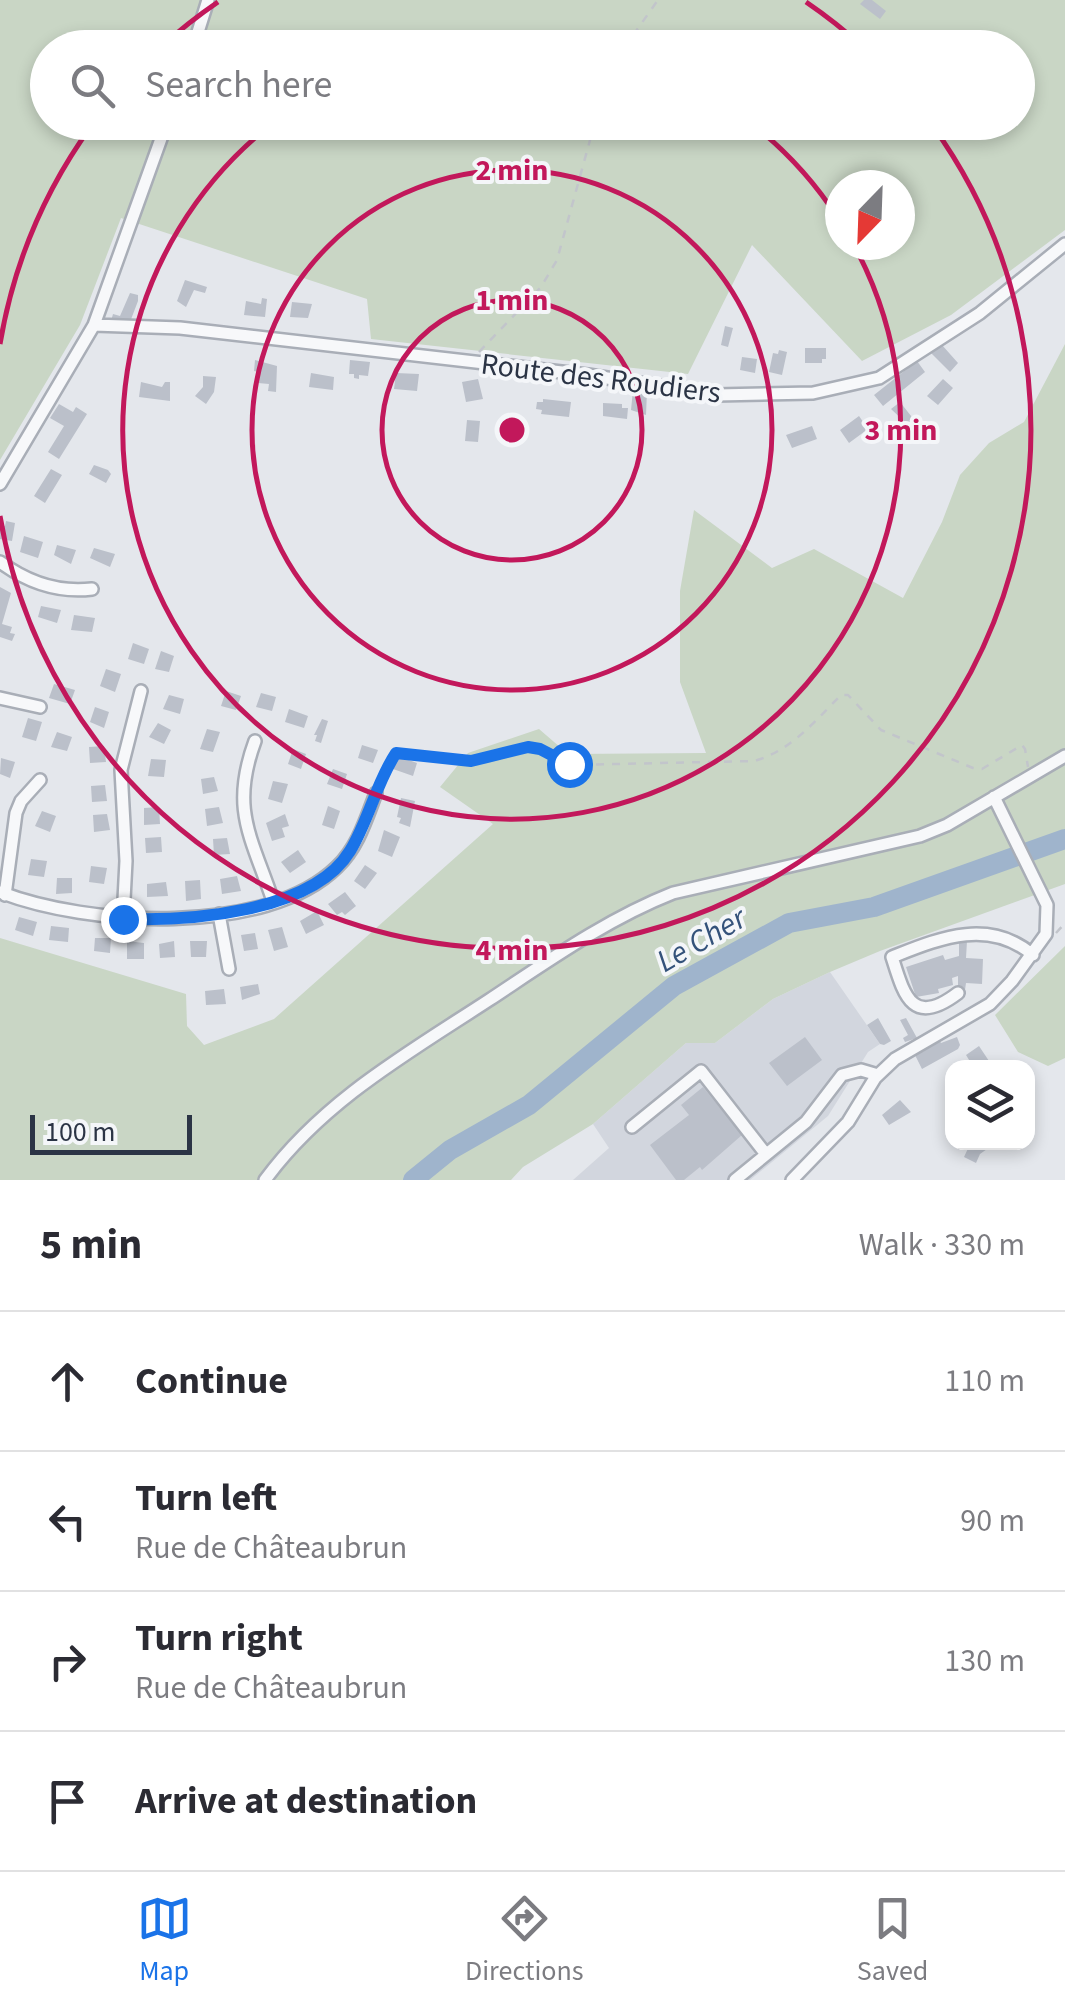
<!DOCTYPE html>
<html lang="en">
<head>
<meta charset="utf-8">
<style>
	:root { --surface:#fff; --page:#f2f2f3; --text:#2b2b33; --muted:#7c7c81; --line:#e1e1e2; --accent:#1a73e8 }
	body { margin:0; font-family:"Source Sans 3",sans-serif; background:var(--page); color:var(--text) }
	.controls { position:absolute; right:30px; bottom:30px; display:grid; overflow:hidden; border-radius:20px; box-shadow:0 5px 15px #0003 }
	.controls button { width:90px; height:90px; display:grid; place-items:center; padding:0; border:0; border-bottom:2px solid var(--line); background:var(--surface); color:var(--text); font:50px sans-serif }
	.compass { position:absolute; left:825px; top:170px; width:90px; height:90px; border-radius:50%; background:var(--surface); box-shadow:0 5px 15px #0003; rotate:203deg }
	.scale { position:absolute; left:30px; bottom:25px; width:162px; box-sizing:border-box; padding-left:10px; border:5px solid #2b3445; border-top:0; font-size:28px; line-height:35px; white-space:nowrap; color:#2b3445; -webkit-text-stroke:8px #f4f6f9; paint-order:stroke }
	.stop { position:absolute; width:30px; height:30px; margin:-22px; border:8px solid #1a73e8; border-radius:50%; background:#fff }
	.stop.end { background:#1a73e8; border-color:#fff; box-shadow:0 2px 10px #0008 }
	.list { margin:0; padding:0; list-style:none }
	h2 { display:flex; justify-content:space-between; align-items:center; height:130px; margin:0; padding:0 40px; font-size:42px }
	h2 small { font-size:32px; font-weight:400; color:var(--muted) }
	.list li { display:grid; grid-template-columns:65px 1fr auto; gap:30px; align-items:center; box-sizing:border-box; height:140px; padding:0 40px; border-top:2px solid var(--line) }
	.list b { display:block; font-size:38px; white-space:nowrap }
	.list p { margin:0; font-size:32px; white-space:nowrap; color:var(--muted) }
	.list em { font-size:32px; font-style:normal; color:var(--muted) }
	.icon { flex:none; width:55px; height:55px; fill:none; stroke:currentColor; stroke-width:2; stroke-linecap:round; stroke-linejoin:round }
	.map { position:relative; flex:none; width:1065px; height:1180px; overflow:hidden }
	.search { position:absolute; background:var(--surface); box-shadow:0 5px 15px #0003; left:30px; right:30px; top:30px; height:110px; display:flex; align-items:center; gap:25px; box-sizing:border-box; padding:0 35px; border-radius:55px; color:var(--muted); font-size:38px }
	.sheet { height:690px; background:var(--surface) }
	nav { display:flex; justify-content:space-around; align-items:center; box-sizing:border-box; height:140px; border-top:2px solid var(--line); background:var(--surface); font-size:28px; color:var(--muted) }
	nav a { display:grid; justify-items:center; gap:5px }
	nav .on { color:var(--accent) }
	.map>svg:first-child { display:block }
	.built { fill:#d2d6de }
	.green { fill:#c9d6c5; fill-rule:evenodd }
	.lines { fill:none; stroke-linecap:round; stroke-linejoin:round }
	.river { stroke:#9fb4cc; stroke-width:20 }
	.building { fill:#bbc0ca }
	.minor-casing { stroke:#a9aeb7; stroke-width:16 }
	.path { stroke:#c2c5cb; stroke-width:2.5; stroke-dasharray:8 8; stroke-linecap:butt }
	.minor { stroke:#f7f8fa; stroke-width:11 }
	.route { stroke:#1a73e8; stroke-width:12 }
	.ring { fill:none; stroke:#c2185b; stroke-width:5 }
	.labels { text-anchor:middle; stroke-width:8; stroke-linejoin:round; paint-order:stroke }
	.street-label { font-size:30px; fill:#2b3445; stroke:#f4f6f9 }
	.water-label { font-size:32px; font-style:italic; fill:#34527a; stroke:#f4f6f9 }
	.centre { fill:#c2185b; stroke:#f4f6f9; stroke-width:5 }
	.ring-label { font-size:30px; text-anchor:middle; font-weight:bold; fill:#c2185b; stroke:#f4f6f9; stroke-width:8; stroke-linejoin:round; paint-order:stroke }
</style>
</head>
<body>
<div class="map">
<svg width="1065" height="1180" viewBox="0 0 1065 1180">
	<rect width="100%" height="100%" fill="#e4e7ec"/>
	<path class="built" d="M830 972 880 1044 868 1052 828 1116 750 1180H573L609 1148 593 1124 686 1043H715L773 999Z"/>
	<path class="green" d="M0 0H1065V230L951 315 862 361 752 245 688 374 371 339 367 299 121 218 80 325 0 460ZM48 48H1018V122H48ZM840 185H900V245H840Z
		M1065 344V884L880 951 830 972 773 999 715 1043H686L593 1124 523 1167 511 1180H0V938L186 994 187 1026 204 1045 274 1019 493 824 440 787 468 753 539 729 568 754 706 753 680 682V591L694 510 772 568 814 549 903 598 942 522 960 475 989 443 1024 422Z
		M1065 946V1058L1048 1066 1018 1052 995 1015Z"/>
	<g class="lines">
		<path class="river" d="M413 1180 450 1150 529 1105 674 986 789 923 874 907 1065 839"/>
	</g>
	<path class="building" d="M864 0H872L886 11 880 19 860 4Z
		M185 280 207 287 205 293 194 290 186 307 177 301Z
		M130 293 138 295V301L130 322 111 321 113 314 120 316Z
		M262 298 267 299 265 317 244 315 246 301 261 304Z
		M292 302 312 304 308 318 290 317Z
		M725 326 733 328 728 347 721 345Z
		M942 345 958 363 950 372 931 353Z
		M805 348H826V359H822V363H805Z
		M779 350 787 352 782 375 769 372 773 353 778 354Z
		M742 357 757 359 755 373 740 370Z
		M255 360 277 366 276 392 268 391 269 384 258 383 259 372 254 371Z
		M350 360 370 362 368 376 359 375V379L354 378V374H349Z
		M917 361 925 372 883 406 874 395Z
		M311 373 334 377 333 390 309 387Z
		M396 373 419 374 417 391 394 389Z
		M203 376 216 377 214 392 206 404 195 396 203 387Z
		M478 379 483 399 466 402 462 382Z
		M943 379 953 388 938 405 927 396Z
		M141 382 162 387 165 382H170V401L139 397Z
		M633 390 647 391 646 415 631 410Z
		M543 399 571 402 569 417 541 414 542 410 536 409 537 402H543Z
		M900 402 915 421 909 426 891 409Z
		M603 403 622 404V408H628L627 419 603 416Z
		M59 404 73 412 76 407 87 414 59 459 48 452 64 426 50 418Z
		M859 416 868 429 849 443 840 430Z
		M467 420 480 421 478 442 465 441Z
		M812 426 817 439 792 448 786 435Z
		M94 465 108 470 111 474 106 483 89 474Z
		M51 469 62 475 45 503 34 496Z
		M6 521 15 523 12 541 0 539V525L5 526Z
		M24 536 43 542 38 558 20 552Z
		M57 545 76 550 71 564 54 555Z
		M94 548 115 554 110 567 90 558Z
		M0 587 11 593 2 624 12 627 10 633 15 634 12 641 0 637Z
		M41 606 61 610 57 623 38 617Z
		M74 615 95 618 92 632 71 630Z
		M133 643 149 649 144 664 128 659Z
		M161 651 174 656 169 672 155 669Z
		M106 669 121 674 115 692 100 686Z
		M54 684 75 690 70 704 49 698Z
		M226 691 241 696 236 710 221 706Z
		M261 693 276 697 272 711 256 707Z
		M169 695 184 699 180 714 163 709Z
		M95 707 109 712 104 728 90 722Z
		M289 709 308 716 304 728 285 722Z
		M28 718 42 722 36 741 22 737Z
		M322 719 328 721 321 743 315 741 317 735H314Z
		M158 723 171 730 164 744 149 737Z
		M207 729 220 732 213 752 200 749Z
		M57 732 72 737 67 751 51 747Z
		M362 745 378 750 373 763 358 758Z
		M104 746 106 762 90 763 89 747Z
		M293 749 306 754 301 769 288 764Z
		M398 756 417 763 413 776 393 769Z
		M1 758 15 762 10 778 0 774Z
		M151 759 166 760 164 777 148 776Z
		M333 769 347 774 342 789 327 784Z
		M214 777 218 791 203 794 201 779Z
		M273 781 288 784 282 803 268 799Z
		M105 785 107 801 92 802 91 786Z
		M401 798 415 801 410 827 399 823 401 818 397 817Z
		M328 806 340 811 334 829 322 825Z
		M159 807 160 824 144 825V808Z
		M219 807 223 823 207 826 205 809Z
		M42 811 56 816 50 832 35 826Z
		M107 814 110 830 94 832 93 815Z
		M285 814 289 826 282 828 285 837 272 841 266 823Z
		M384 830 400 837 392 857 378 851Z
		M161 837 162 852 146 853 145 838Z
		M227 838 230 854 214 855 213 839Z
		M298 850 306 862 290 873 281 862Z
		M31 859 47 861 44 877 28 875Z
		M365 865 377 873 365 889 354 881Z
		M91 866 107 868 104 884 89 882Z
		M237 876 241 891 222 894 220 879Z
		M57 878H72V893L56 894Z
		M200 880 201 899 186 901 185 881Z
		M166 882 168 896 147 897V884Z
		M345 892 356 906 345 915 342 912 337 915 328 904Z
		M317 911 324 925 306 934 300 921Z
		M19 917 37 922 33 936 15 930Z
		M51 926 69 928 68 942 49 940Z
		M282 927 288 947 274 951 268 930Z
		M255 933 258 949 244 951 241 935Z
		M95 938H111L110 953 94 951Z
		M127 941 144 943V959H127Z
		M174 941 175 957 160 958 159 944Z
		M190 941H207L206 957H191Z
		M959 941H967L966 958 983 959 982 984 966 983 965 990 958 989V976L952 978 953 985 938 989 939 993 916 997 906 967 943 955 945 960 959 956Z
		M258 984 260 994 242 1000 240 987Z
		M224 989 226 1004 206 1005 205 991Z
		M878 1018 891 1041 884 1045 880 1044 867 1025Z
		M906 1018 917 1038 905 1042 903 1038 908 1035 900 1020Z
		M805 1037 822 1060 787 1086 769 1063Z
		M957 1037 960 1045 958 1049 922 1069 915 1055 924 1051 922 1048 939 1039 941 1043Z
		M979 1046 989 1061 974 1068 966 1055Z
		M703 1087 742 1135 702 1170 700 1167 684 1180H676L650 1145 689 1115 681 1105Z
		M900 1100 911 1112 889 1125 882 1115Z
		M971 1142H997L980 1154 976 1163 964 1157Z"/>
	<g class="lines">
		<defs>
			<path id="minor" d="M193 48 208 0
				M94 325 180 328 588 375 716 395 813 393 879 378 980 313 1065 244
				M0 484 94 325 167 122
				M0 562C27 582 58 593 92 589
				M0 698 40 707
				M255 741C230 809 251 836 273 901
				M0 892C87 926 266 937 337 867 358 847 366 819 376 793
				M5 895 16 813 21 801 40 780
				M219 914 229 969
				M123 919 126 861 121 770 141 691
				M958 993C912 1028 904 995 892 957 938 939 988 917 1033 955
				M632 1127 701 1071 765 1153
				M265 1180C323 1101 408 1053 489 1000 548 961 607 919 673 893L920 836 947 825 1065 756
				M735 1180 806 1122 842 1075 861 1070 878 1075
				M792 1180 848 1122 875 1078 895 1059 990 1004 1012 981 1046 934 1047 905 994 797"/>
		</defs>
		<use href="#minor" class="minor-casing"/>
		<path class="path" d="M624 48 658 0
			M479 352 541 287 557 260 595 122
			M381 783 396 753 471 761 528 747 540 749 569 765 754 761C791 751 815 721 841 695H848L881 730 973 768 982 769 1022 745 1025 749 1028 767
			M1056 933 1065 923"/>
		<use href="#minor" class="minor"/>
	</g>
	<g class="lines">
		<path class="route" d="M123 919C189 921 312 913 350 851 369 820 376 783 396 753L471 761 528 747 540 749 569 764"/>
	</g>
	<g class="ring">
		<circle cx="512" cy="430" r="130"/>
		<circle cx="512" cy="430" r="260"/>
		<path d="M444 47A389 389 0 0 1 580 47M751 123A389 389 0 0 1 838 218M855 247A389 389 0 1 1 273 123"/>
		<path d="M0 344A519 519 0 0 1 92 125M161 47A519 519 0 0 1 218 2M806 2A519 519 0 0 1 863 47M932 125A519 519 0 1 1 0 516"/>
	</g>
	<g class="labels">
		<g class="street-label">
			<text transform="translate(601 378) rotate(7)" y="10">Route des Roudiers</text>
		</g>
		<g class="water-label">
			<text transform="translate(701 939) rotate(-30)" y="11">Le Cher</text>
		</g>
	</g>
	<circle cx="512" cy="430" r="15" class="centre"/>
	<g class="ring-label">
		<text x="512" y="180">2 min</text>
		<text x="512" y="310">1 min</text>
		<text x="901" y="440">3 min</text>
		<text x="512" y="960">4 min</text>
	</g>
</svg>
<div class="controls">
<button><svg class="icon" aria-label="layers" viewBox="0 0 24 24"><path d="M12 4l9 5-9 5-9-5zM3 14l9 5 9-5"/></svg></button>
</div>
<svg class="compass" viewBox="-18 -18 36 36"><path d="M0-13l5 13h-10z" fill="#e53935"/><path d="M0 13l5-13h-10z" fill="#7c7c81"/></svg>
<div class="scale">100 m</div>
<div class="stop" style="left:569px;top:764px"></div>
<div class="stop end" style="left:123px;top:919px"></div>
<div class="search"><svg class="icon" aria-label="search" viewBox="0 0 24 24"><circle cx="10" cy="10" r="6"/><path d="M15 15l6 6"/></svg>Search here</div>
</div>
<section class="sheet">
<h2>5 min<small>Walk · 330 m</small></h2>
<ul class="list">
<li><svg class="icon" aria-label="ahead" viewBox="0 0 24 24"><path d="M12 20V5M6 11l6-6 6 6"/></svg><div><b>Continue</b></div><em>110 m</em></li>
<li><svg class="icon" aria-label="left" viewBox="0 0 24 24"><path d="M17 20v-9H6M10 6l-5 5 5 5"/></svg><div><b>Turn left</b><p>Rue de Châteaubrun</p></div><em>90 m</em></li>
<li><svg class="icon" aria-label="right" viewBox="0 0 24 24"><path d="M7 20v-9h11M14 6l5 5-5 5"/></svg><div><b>Turn right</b><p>Rue de Châteaubrun</p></div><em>130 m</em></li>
<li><svg class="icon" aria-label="arrive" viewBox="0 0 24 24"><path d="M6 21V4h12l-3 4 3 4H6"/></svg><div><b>Arrive at destination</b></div></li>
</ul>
</section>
<nav>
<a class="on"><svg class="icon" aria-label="map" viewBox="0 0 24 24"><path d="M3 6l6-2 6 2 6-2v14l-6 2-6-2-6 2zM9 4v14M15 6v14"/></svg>Map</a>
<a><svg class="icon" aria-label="directions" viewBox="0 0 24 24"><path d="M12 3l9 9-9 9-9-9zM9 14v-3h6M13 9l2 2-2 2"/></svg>Directions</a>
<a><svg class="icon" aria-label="saved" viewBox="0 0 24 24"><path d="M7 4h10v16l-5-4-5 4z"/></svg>Saved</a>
</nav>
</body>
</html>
